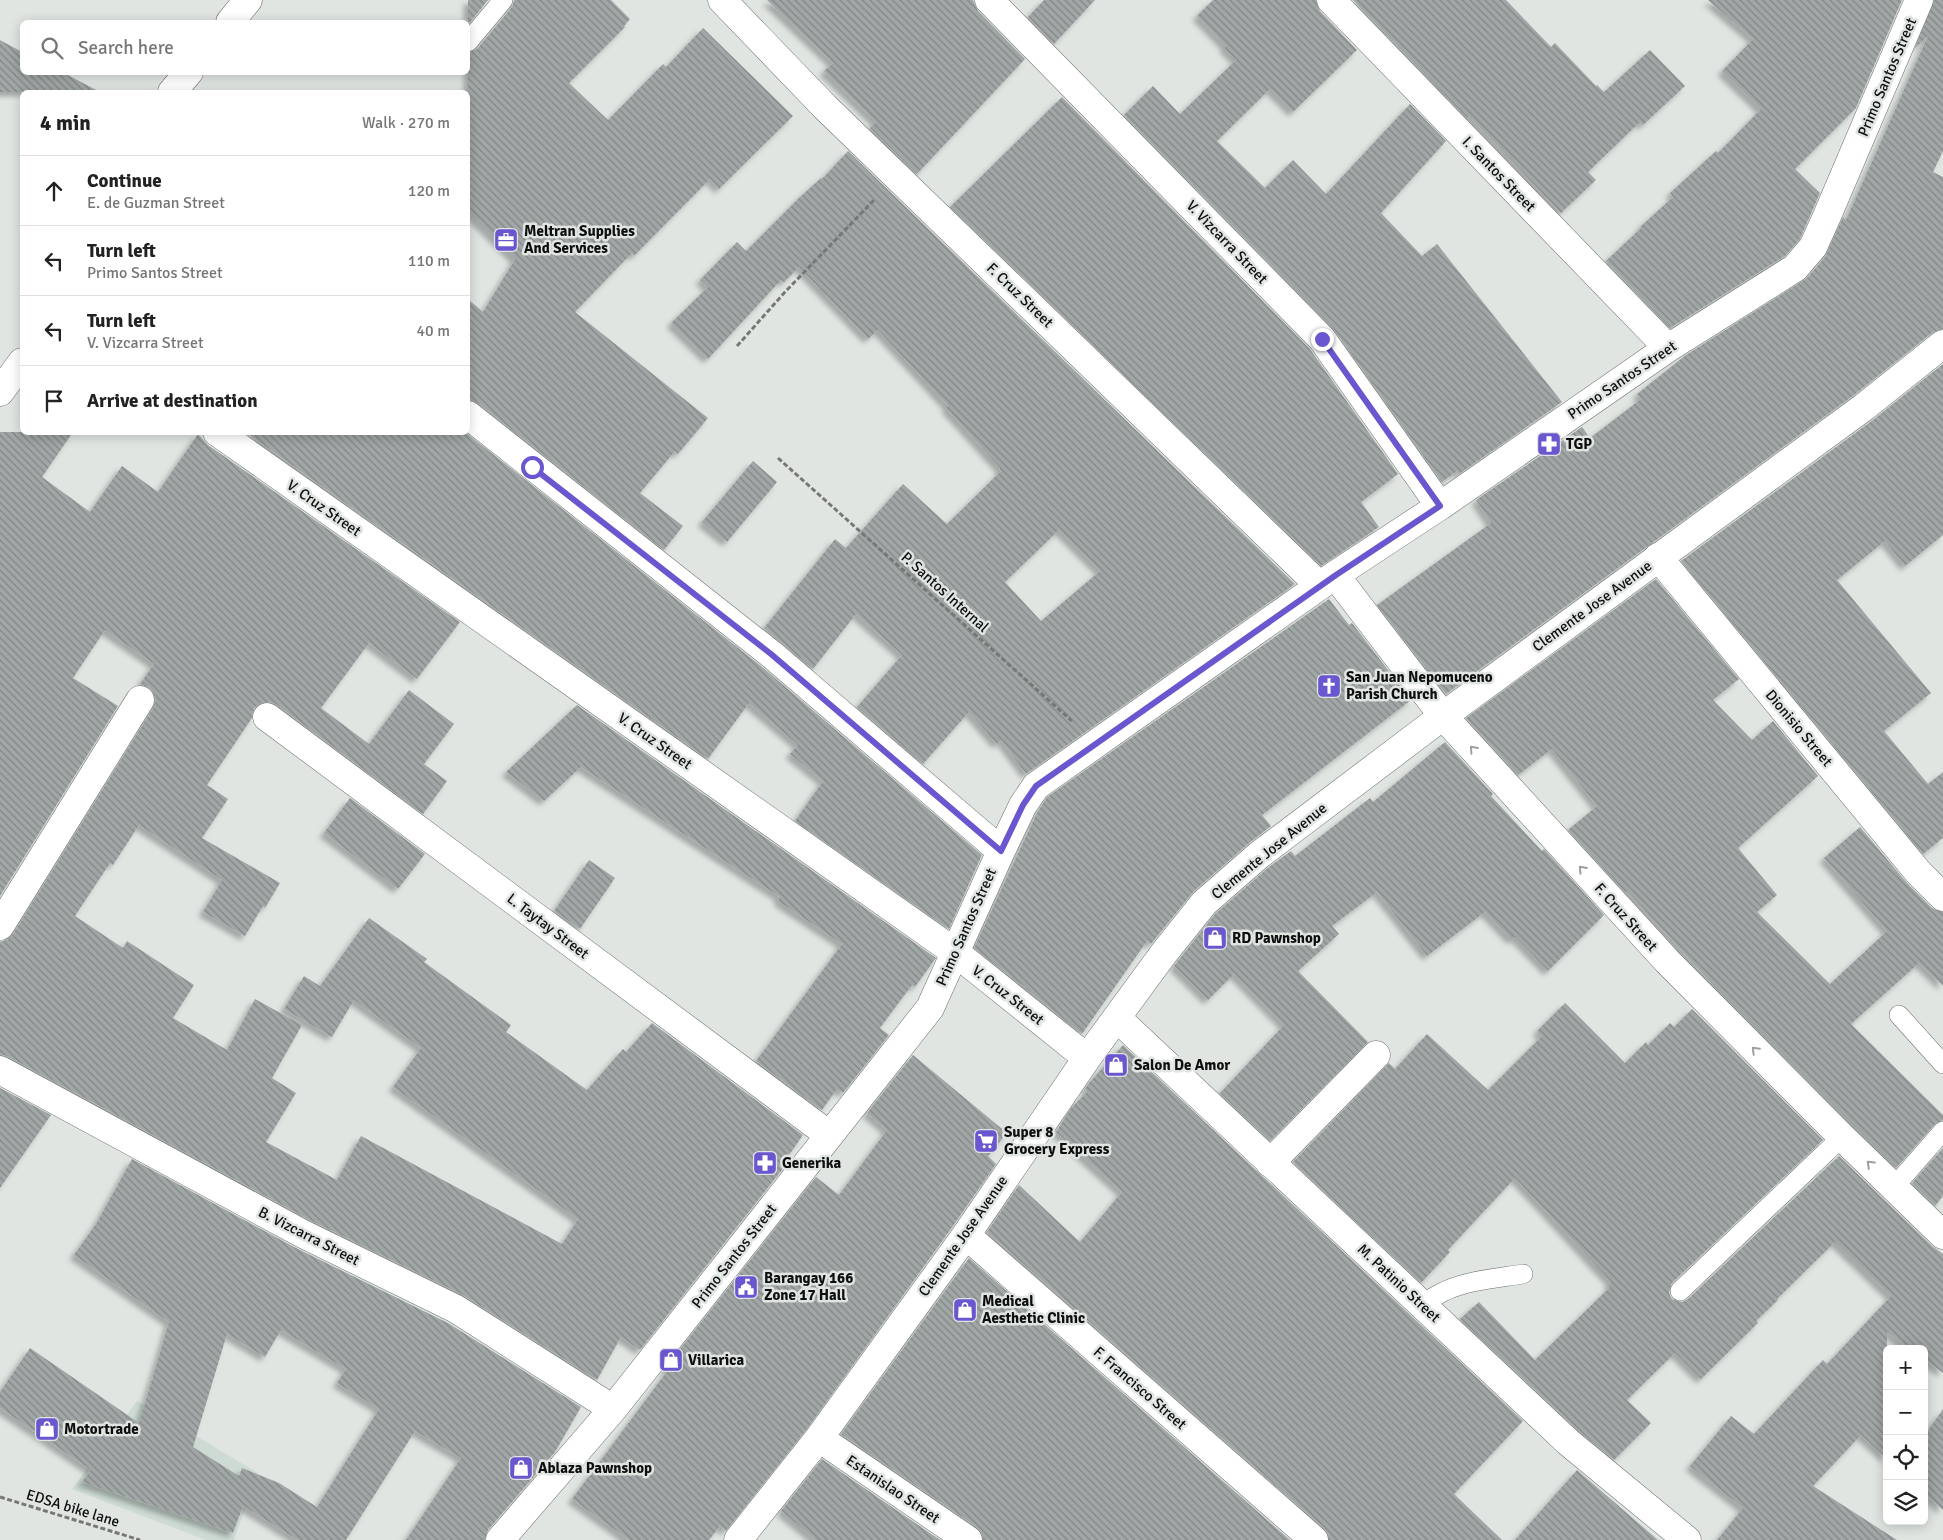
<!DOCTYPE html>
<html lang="en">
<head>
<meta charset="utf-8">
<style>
	:root { --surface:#fff; --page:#f6f6f6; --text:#222; --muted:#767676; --line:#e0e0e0 }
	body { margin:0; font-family:Signika,sans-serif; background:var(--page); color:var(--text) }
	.controls { position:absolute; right:15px; bottom:15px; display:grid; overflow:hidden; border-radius:8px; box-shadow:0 2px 12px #0003 }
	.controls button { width:45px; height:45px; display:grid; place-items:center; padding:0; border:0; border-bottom:1px solid var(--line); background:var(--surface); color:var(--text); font:25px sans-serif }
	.stop { position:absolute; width:15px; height:15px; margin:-11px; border:4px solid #6a56cf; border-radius:50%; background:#fff }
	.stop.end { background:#6a56cf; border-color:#fff; box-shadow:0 1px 5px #0008 }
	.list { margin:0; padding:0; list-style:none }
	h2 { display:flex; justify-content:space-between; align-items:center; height:65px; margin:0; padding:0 20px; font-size:21px }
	h2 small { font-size:16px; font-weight:400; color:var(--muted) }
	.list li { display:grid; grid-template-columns:32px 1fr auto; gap:15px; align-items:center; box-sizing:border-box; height:70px; padding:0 20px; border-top:1px solid var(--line) }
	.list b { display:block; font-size:19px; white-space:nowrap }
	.list p { margin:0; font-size:16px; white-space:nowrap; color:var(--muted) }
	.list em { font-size:16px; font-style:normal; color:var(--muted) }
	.icon { flex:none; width:28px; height:28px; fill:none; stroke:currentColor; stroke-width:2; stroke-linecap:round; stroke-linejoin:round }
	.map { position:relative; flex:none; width:1943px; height:1540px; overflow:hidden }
	.search { position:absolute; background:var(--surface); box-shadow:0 2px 12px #0003; left:20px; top:20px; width:450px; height:55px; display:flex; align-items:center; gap:12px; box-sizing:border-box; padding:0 18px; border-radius:8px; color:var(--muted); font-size:19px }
	.panel { position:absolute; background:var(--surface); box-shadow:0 2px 12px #0003; left:20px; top:90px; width:450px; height:345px; border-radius:8px }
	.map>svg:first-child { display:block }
	.built { fill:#cddbd4 }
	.building { fill:url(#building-back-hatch); fill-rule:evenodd; filter:url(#shadow) }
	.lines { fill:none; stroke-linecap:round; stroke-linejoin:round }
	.lane-casing { stroke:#6b706d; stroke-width:20 }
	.street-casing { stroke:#6b706d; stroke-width:29 }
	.secondary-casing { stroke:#6b706d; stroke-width:29 }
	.path { stroke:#757876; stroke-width:3; stroke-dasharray:5 2.5; stroke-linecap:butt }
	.lane { stroke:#fff; stroke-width:19 }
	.street { stroke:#fff; stroke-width:28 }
	.secondary { stroke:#fff; stroke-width:28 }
	.oneway { stroke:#9e9f9f }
	.route { stroke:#6a56cf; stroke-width:6 }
	.labels { text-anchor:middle; stroke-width:5; stroke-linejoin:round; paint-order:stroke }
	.street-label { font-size:15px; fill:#0d0f0e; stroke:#e0e5e2 }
	.poi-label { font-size:15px; font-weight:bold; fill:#0d0f0e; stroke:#e0e5e2; text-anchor:start }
</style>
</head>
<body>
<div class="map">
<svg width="1943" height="1540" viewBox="0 0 1943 1540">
	<defs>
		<pattern id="building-back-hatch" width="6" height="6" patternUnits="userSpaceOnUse" patternTransform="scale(1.25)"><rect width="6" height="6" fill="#a1a7a6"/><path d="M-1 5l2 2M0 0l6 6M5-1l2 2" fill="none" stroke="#828686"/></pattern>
		<filter id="shadow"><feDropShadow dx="-4.5" dy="4.5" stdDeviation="2.5" flood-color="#0004"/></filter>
	</defs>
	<rect width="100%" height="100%" fill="#e0e5e2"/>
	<path class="built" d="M137 1401 258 1473 234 1540H206L72 1489Z"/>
	<path class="building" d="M468 0H488L468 25Z
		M514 0H611L630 19 624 26 625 27 569 83 608 120 663 64 666 67 703 28 793 116 719 189 710 179 634 256 632 253 575 312 708 418 678 454 675 451 640 493 683 526 664 550 478 403 468 400V299L483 312 515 259 468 212V53L477 49 512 7Z
		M767 0H973L978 11 1025 59 917 174 870 128 876 122 824 71 833 63Z
		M1044 0H1095L1054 44 1028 17Z
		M1213 0H1316L1320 11 1357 50 1293 112 1270 89 1217 141 1265 188 1293 160 1326 194 1410 104 1446 141 1381 213 1422 256 1437 244 1562 402 1459 474 1457 471 1442 482 1333 328 1124 115 1153 86 1180 114 1236 60 1224 48 1226 46 1197 16Z
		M1353 0H1506L1551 47 1555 43 1596 86 1597 85 1604 92 1650 50 1685 86 1643 125 1640 122 1588 172 1596 180 1561 213 1469 116 1467 118Z
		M1708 0H1902L1856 108 1795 169 1820 193 1800 239 1785 256 1670 328 1606 261 1641 228 1640 227 1673 197 1670 193 1716 151 1718 153 1761 109 1722 71 1753 39Z
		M1934 0H1943V151L1933 172 1943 177V329L1933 332 1854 395 1446 694 1377 605 1491 523 1476 500 1582 427 1590 438 1641 399 1637 394 1686 355 1807 278 1825 257 1843 217 1846 220 1928 36 1915 48Z
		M0 40 22 52V72H62L100 92H0Z
		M1062 97 1310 349 1398 474 1361 502 1379 527 1321 566 950 207Z
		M848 151 1295 584 1026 774 1001 740 997 744 969 712 923 764 857 707 902 655 856 614 813 669 764 628 835 539 846 548 903 484 947 524 1001 471 999 469 1000 468 946 408 948 406 878 330 868 339 799 267 784 282 781 280 708 359 671 323 708 287 700 280 737 242 746 251 800 197 821 178 822 179ZM1059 530 1100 571 1041 621 1005 582Z
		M1943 364V535L1905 566 1885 541 1837 580 1931 693 1884 731 1928 784 1943 772V838L1923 854 1681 561 1873 420Z
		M0 432H73L42 477 90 512 122 466 158 492 198 434 208 445 460 622 417 679 369 643 321 708 369 744 409 690 454 724 424 764 447 781 423 814 276 704 269 702 261 703 254 708 252 718 207 785 228 799 202 838 280 883 265 908 263 906 245 936 203 912 222 880 139 825 113 865 110 863 75 916 123 948 127 941 194 985 173 1018 227 1050 255 999 302 1025 272 1078 296 1093 266 1142 337 1180 361 1136 562 1244 578 1219 393 1087 421 1048 354 1000 332 1037 284 1009 304 976 320 986 369 918 427 959 424 962 511 1025 506 1032 587 1090 623 1049 626 1052 652 1023 803 1135 789 1155 792 1157 640 1350 621 1337 597 1380 463 1295 310 1220 7 1056 0 1054V942L8 939 13 934 153 708 156 700 153 692 149 687 140 684 154 664 105 630 73 678 118 706 0 896Z
		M245 432H465L761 666 982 855 949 929 795 821 823 781 790 754 798 745 749 703 708 759Z
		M753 461 777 482 727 542 702 522Z
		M1656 579 1739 679 1713 700 1752 740 1773 721 1818 776 1738 848 1777 895 1757 912 1830 984 1887 931 1824 858 1860 827 1907 883 1932 908 1943 912V986L1919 963 1851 1024 1943 1115V1120L1935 1124 1896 1168 1714 986 1627 891 1626 893 1568 830 1597 806 1552 749 1518 775 1466 718Z
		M1329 599 1349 625 1352 623 1411 700 1262 815 1271 826 1249 843 1194 891 1151 944 1147 941 1082 1034 1025 988 1026 987 1017 982 974 948 1037 813 1047 797Z
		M577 705 936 958 915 987 912 985 880 1028 889 1035 843 1093 837 1089 822 1110 756 1061 842 944 778 901 780 897 581 767 544 801 506 772Z
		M1445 742 1493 794 1491 796 1542 851 1544 849 1604 915 1548 971 1515 937 1512 940 1485 912 1427 956 1377 892 1332 926 1339 934 1298 971 1368 1042 1270 1141 1220 1093 1284 1025 1234 974 1208 1000 1174 966 1215 914 1269 867 1291 851 1295 856 1370 798 1373 802Z
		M350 798 425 854 398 889 324 833Z
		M589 860 615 878 580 929 554 911Z
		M1565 1003 1625 1063 1646 1042 1648 1045 1670 1023 1674 1027 1692 1009 1823 1140 1672 1283 1669 1293 1672 1299 1682 1302 1688 1299 1839 1156 1932 1246 1943 1254V1373L1924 1359V1349H1910L1887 1332V1459L1861 1435 1813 1486 1897 1540H1717L1743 1508 1690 1466 1731 1416 1754 1434 1823 1360 1827 1364 1891 1296 1835 1242 1777 1299 1778 1300 1756 1321 1758 1323 1701 1379 1675 1353 1627 1400 1651 1423 1614 1460 1578 1430 1460 1319 1479 1302 1535 1360 1610 1287 1608 1285 1611 1282 1515 1178 1448 1250 1450 1252 1421 1283 1293 1162 1389 1063 1395 1069 1427 1034 1488 1090 1542 1036 1537 1031Z
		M1123 1045 1523 1421 1454 1494 1502 1540H1329V1535L1324 1528 987 1232 1019 1185 1080 1242 1122 1192 1056 1132 1071 1108 1087 1092 1085 1089 1089 1083Z
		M913 1055 1007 1133 988 1156 996 1164 953 1226 807 1429 726 1531 720 1526 709 1540H629L572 1499 668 1370 665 1368 816 1177 839 1195 887 1130 867 1113Z
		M0 1088 51 1115 0 1188Z
		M1943 1148V1196L1935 1206 1912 1183Z
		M132 1159 296 1248 448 1323 581 1407 555 1452 488 1530 485 1540H406L461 1458 415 1431 346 1540H298L243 1506 233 1533 82 1482 91 1470 0 1408V1392L30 1348 139 1423 169 1322 74 1255 96 1224ZM281 1330 346 1369 337 1383 379 1409 317 1507 279 1483 242 1468 239 1476 193 1447 227 1334 265 1357Z
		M969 1258 1290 1540H983L982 1533 977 1527 841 1434Z
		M1943 1409V1510L1924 1493V1433L1925 1435Z
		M822 1459 940 1540H816L781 1511Z
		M1577 1470 1658 1540H1515Z"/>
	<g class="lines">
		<defs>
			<path id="lane" d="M468 42 503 0
				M1899 1015 1943 1064
				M1894 1187 1943 1131
				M1680 1291 1842 1137
				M1421 1304C1429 1300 1437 1295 1445 1291 1469 1280 1498 1278 1523 1274"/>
			<path id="street" d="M722 0 825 107 1320 586
				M989 0 1322 339 1440 506
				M1331 0 1668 348
				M230 22 248 0
				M172 92 189 72
				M0 392 22 362
				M468 415 771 654 1001 851
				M217 432 956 953 1087 1058
				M1658 557 1918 872 1943 897
				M1335 575 1443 716 1667 961 1842 1137 1943 1235
				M267 717 829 1135
				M0 926 140 700
				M1117 1018 1568 1442 1687 1540
				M0 1070 303 1234 456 1309 613 1409
				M1270 1163 1376 1055
				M966 1235 1314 1540
				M819 1438 968 1540
				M500 1540 613 1409 930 1008 1001 851 1023 805 1036 786 1335 575 1440 506 1668 348 1795 268 1813 247 1827 216 1919 0"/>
			<path id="secondary" d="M738 1540 819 1438 966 1235 1087 1058 1164 953 1204 903 1259 855 1443 716 1864 407 1943 344"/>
		</defs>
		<use href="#lane" class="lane-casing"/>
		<use href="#street" class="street-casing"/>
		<use href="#secondary" class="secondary-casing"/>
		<path class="path" d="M737 346 785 292 875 199
			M778 458 1072 721
			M0 1497 140 1540"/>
		<use href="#lane" class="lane"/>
		<use href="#street" class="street"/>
		<use href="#secondary" class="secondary"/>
	</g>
	<defs><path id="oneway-chevron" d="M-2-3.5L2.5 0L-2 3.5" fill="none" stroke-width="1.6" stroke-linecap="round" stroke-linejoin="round" transform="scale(1.25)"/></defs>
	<g class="oneway">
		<use href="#oneway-chevron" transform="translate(1473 749) rotate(-132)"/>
		<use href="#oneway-chevron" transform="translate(1582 869) rotate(-132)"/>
		<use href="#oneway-chevron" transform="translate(1755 1050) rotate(-135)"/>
		<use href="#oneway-chevron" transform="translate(1870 1164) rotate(-136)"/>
	</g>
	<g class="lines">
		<path class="route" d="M532 467 771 654 1001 851 1023 805 1036 786 1336 575 1440 506 1322 339"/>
	</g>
	<defs>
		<symbol id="office-square" viewBox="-11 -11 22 22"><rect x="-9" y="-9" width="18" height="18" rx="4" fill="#6a56cf" stroke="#e0e5e2"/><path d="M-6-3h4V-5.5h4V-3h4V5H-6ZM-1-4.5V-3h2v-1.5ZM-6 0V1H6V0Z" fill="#fff"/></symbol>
		<symbol id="pharmacy-square" viewBox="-11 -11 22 22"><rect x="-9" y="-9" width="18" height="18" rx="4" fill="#6a56cf" stroke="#e0e5e2"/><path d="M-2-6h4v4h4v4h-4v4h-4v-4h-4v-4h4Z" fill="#fff"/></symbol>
		<symbol id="church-square" viewBox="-11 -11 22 22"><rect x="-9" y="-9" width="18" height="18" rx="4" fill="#6a56cf" stroke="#e0e5e2"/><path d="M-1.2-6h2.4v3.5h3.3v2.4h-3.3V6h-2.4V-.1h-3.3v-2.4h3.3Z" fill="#fff"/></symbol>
		<symbol id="shop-square" viewBox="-11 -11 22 22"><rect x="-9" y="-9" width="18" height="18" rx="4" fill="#6a56cf" stroke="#e0e5e2"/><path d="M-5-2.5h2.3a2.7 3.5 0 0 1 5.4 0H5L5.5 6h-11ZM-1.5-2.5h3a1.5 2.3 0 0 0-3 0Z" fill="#fff"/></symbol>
		<symbol id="supermarket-square" viewBox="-11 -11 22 22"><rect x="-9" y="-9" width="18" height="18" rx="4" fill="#6a56cf" stroke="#e0e5e2"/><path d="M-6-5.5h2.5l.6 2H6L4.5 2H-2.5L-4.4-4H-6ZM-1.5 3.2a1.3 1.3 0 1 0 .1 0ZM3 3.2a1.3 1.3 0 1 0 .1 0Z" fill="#fff"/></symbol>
		<symbol id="civic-square" viewBox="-11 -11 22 22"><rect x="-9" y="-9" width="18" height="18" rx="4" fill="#6a56cf" stroke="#e0e5e2"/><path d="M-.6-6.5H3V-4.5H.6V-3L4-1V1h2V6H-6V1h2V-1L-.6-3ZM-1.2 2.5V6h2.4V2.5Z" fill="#fff"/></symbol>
	</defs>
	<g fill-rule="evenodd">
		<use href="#office-square" x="492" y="226" width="28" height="28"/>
		<use href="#pharmacy-square" x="1535" y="430" width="28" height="28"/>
		<use href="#church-square" x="1315" y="672" width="28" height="28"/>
		<use href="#shop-square" x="1201" y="924" width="28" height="28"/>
		<use href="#shop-square" x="1102" y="1051" width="28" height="28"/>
		<use href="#supermarket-square" x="972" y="1127" width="28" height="28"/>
		<use href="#pharmacy-square" x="751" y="1149" width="28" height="28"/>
		<use href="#civic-square" x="732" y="1273" width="28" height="28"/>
		<use href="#shop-square" x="951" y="1296" width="28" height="28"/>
		<use href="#shop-square" x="657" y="1346" width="28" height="28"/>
		<use href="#shop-square" x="33" y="1415" width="28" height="28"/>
		<use href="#shop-square" x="507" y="1454" width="28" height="28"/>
	</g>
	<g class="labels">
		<g class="street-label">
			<text transform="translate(1887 77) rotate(-67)" y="5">Primo Santos Street</text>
			<text transform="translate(1499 174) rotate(46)" y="5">I. Santos Street</text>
			<text transform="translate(1227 242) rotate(46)" y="5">V. Vizcarra Street</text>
			<text transform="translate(1020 295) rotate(44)" y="5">F. Cruz Street</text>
			<text transform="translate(1622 380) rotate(-34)" y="5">Primo Santos Street</text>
			<text transform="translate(324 508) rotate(35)" y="5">V. Cruz Street</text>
			<text transform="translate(945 592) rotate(42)" y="5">P. Santos Internal</text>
			<text transform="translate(1592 606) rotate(-36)" y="5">Clemente Jose Avenue</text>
			<text transform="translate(1799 728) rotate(50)" y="5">Dionisio Street</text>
			<text transform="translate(655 741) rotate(35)" y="5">V. Cruz Street</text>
			<text transform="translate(1269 851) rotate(-39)" y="5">Clemente Jose Avenue</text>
			<text transform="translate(1626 917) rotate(48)" y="5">F. Cruz Street</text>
			<text transform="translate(548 926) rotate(37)" y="5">L. Taytay Street</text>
			<text transform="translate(966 927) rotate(-66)" y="5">Primo Santos Street</text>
			<text transform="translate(1008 995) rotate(38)" y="5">V. Cruz Street</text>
			<text transform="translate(309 1236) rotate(27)" y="5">B. Vizcarra Street</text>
			<text transform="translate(963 1236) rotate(-55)" y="5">Clemente Jose Avenue</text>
			<text transform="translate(734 1256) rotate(-52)" y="5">Primo Santos Street</text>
			<text transform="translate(1399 1283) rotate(43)" y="5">M. Patinio Street</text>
			<text transform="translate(1140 1388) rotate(41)" y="5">F. Francisco Street</text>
			<text transform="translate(893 1489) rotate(34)" y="5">Estanislao Street</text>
			<text transform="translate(73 1508) rotate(17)" y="5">EDSA bike lane</text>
		</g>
		<g class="poi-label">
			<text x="524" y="236">Meltran Supplies<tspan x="524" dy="17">And Services</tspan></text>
			<text x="1566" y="449">TGP</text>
			<text x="1346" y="682">San Juan Nepomuceno<tspan x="1346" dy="17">Parish Church</tspan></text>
			<text x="1232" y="943">RD Pawnshop</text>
			<text x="1134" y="1070">Salon De Amor</text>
			<text x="1004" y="1137">Super 8<tspan x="1004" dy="17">Grocery Express</tspan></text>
			<text x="782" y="1168">Generika</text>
			<text x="764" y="1283">Barangay 166<tspan x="764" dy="17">Zone 17 Hall</tspan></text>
			<text x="982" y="1306">Medical<tspan x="982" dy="17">Aesthetic Clinic</tspan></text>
			<text x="688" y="1365">Villarica</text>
			<text x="64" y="1434">Motortrade</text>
			<text x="538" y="1473">Ablaza Pawnshop</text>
		</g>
	</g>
</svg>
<div class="controls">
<button>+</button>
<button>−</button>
<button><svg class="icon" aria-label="locate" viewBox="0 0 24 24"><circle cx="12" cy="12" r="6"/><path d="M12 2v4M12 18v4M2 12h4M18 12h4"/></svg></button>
<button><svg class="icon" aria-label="layers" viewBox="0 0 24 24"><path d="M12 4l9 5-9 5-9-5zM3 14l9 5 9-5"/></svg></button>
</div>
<div class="stop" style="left:532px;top:467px"></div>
<div class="stop end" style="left:1322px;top:339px"></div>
<div class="search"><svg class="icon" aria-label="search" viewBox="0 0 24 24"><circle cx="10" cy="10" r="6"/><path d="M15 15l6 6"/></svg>Search here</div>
<section class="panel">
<h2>4 min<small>Walk · 270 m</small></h2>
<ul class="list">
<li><svg class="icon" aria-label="ahead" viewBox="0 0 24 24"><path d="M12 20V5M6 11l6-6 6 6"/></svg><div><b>Continue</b><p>E. de Guzman Street</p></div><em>120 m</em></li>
<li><svg class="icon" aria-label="left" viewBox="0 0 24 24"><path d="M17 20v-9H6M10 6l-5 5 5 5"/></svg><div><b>Turn left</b><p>Primo Santos Street</p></div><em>110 m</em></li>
<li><svg class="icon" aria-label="left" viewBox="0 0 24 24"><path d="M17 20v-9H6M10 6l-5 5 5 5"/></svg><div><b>Turn left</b><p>V. Vizcarra Street</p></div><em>40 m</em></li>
<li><svg class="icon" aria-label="arrive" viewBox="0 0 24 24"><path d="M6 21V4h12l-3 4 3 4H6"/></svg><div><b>Arrive at destination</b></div></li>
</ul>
</section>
</div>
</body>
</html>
